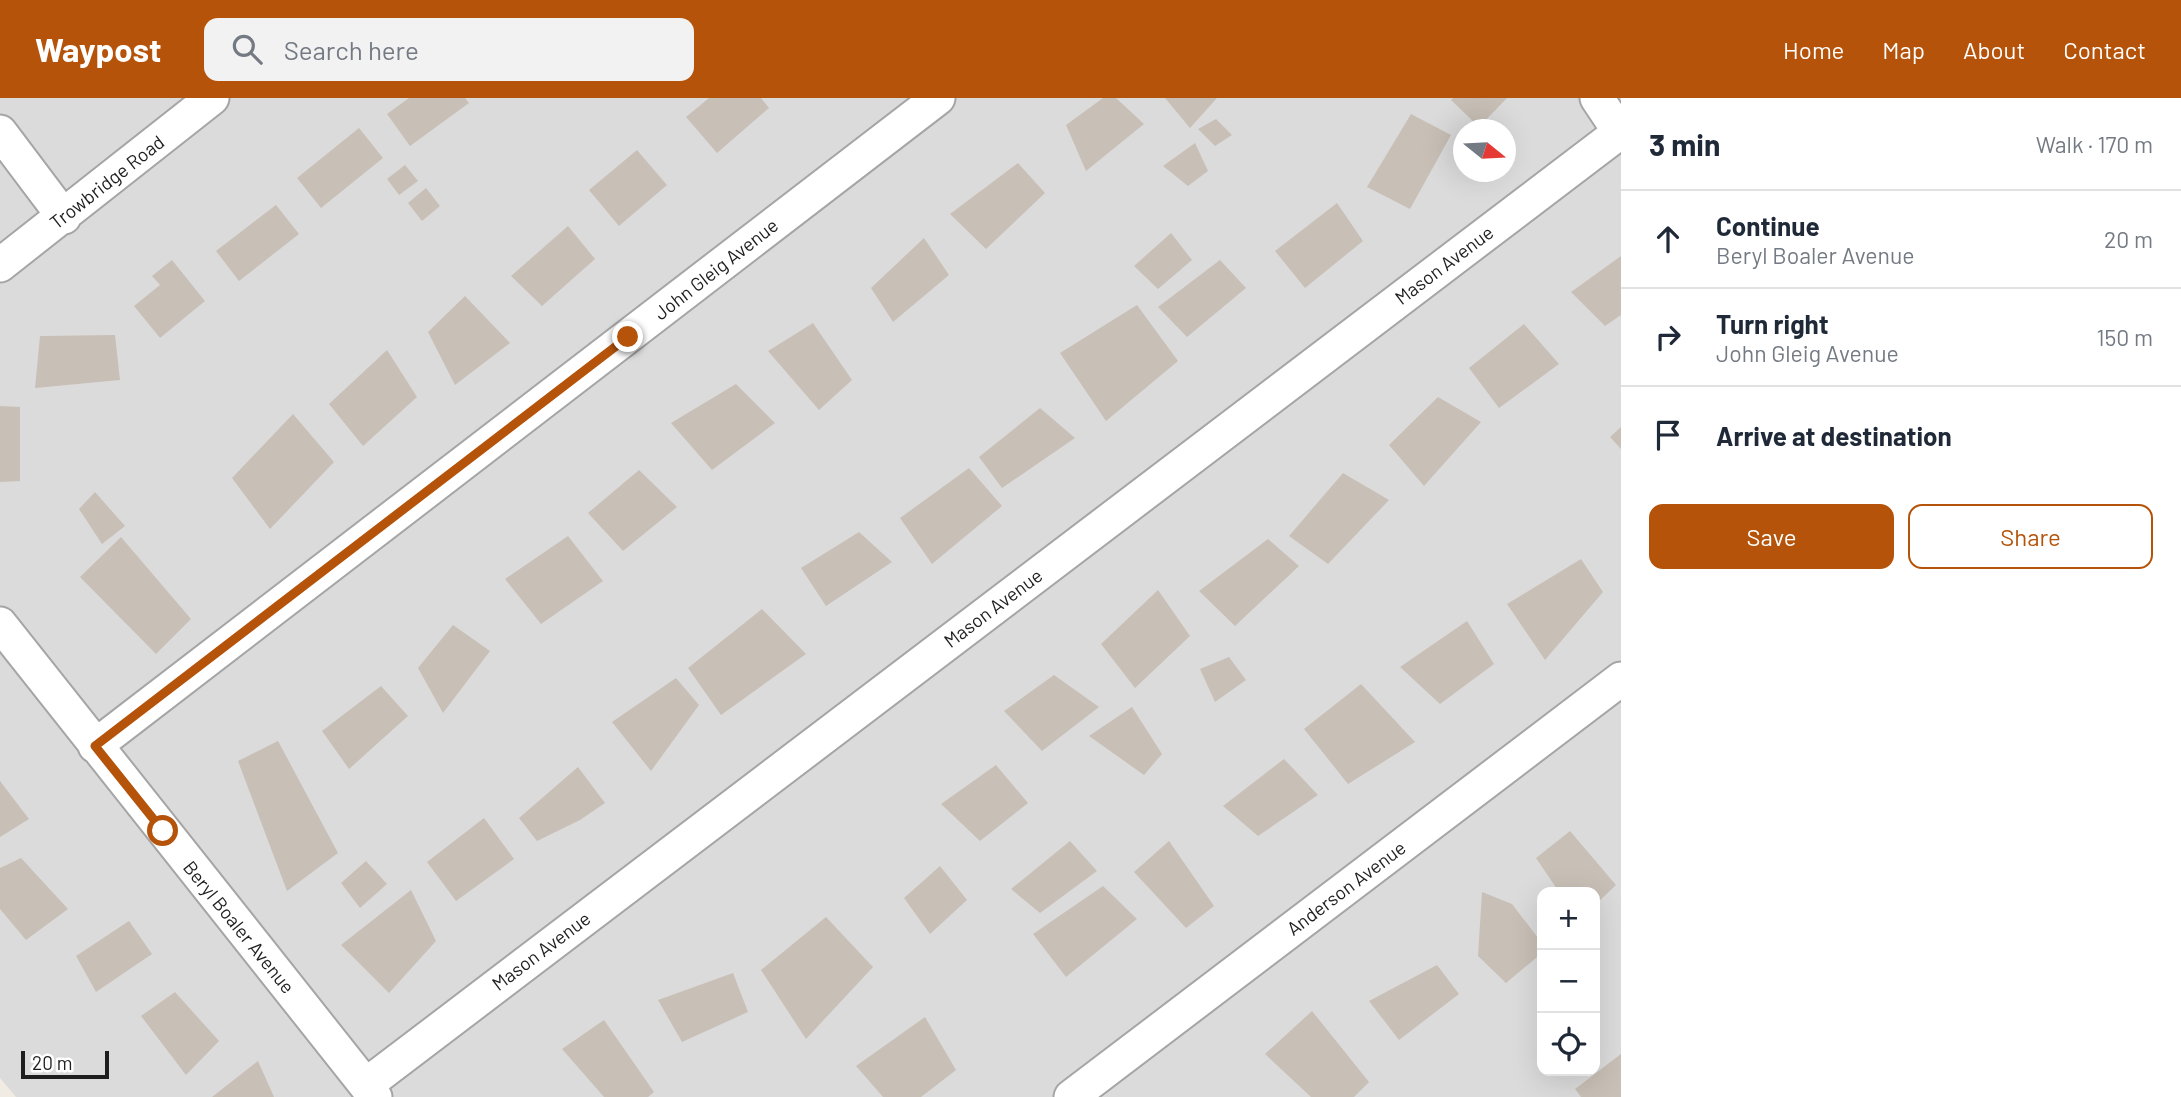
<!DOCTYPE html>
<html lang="en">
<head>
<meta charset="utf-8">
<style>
	:root { --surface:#fff; --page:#f2f2f3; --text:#1f2937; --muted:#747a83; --line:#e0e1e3; --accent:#b45309 }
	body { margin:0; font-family:Barlow,sans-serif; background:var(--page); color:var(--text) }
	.controls { position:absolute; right:21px; bottom:21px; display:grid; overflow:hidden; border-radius:14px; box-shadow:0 7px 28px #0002 }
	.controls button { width:63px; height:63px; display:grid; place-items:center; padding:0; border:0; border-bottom:2px solid var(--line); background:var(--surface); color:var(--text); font:35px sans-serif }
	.compass { position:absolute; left:1453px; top:21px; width:63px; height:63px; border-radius:50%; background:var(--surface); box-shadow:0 7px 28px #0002; rotate:108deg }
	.scale { position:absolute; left:21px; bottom:18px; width:88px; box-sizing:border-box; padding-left:7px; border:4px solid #1e1e1e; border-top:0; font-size:19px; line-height:24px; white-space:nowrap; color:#1e1e1e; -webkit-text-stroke:5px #fff; paint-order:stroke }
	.stop { position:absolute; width:21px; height:21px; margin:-16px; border:5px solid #b45309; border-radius:50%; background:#fff }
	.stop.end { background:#b45309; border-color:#fff; box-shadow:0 2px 7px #0008 }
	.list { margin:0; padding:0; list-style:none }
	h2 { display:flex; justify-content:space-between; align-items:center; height:91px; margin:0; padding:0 28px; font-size:30px }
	h2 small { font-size:23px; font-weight:400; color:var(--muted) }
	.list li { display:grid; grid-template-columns:46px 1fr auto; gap:21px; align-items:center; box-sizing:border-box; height:98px; padding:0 28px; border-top:2px solid var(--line) }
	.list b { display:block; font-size:26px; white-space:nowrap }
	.list p { margin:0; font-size:23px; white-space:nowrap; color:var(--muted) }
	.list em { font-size:23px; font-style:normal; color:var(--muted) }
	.actions { display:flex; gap:14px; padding:21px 28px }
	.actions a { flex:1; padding:16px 0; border:2px solid var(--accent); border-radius:14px; text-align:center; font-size:24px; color:var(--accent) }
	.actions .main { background:var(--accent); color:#fff }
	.icon { flex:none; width:38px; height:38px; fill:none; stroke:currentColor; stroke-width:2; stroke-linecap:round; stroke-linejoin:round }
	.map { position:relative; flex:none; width:1621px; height:999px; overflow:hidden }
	header { display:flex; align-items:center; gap:42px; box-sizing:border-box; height:98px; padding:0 35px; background:var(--accent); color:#fff }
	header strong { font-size:33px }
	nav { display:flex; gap:38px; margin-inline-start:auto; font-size:24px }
	.search { width:490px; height:63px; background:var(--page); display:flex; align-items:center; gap:18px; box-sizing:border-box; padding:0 24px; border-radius:14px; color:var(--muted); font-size:26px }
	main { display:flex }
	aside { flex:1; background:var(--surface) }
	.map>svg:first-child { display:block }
	.residential { fill:#dcdbdb; fill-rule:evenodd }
	.building { fill:#c8bfb6 }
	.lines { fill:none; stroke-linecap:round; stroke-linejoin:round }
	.street-casing { stroke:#a5a5a5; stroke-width:37 }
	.street { stroke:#fff; stroke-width:33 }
	.route { stroke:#b45309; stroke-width:9 }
	.labels { text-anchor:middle; stroke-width:6; stroke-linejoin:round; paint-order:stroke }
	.street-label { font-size:19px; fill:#1e1e1e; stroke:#fff }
</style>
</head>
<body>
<header>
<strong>Waypost</strong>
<div class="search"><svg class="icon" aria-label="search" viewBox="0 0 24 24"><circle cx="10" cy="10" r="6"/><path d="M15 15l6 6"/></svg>Search here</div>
<nav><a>Home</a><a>Map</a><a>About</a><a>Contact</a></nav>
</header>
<main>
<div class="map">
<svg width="1621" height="999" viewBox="0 0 1621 999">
	<rect width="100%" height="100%" fill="#f0ece3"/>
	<path class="residential" d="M0 0H1621V999H16L0 980ZM1464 32H1506V74H1464ZM1542 794H1595V973H1542Z"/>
	<path class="building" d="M409 0H465L469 5 410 48 387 16Z
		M709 0H761L769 10 717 55 686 19Z
		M1103 0H1116L1144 26 1086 73 1066 27Z
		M1165 0H1217L1190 30Z
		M1453 0H1507L1479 29 1451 2Z
		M1411 16 1451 37 1410 111 1367 89Z
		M1216 21 1232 37 1215 48 1198 31Z
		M359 30 383 60 321 110 297 80Z
		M1195 45 1208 73 1188 88 1163 68Z
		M637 52 667 87 619 128 589 92Z
		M1018 65 1045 95 986 151 950 116Z
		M405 67 418 83 399 97 387 81Z
		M426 90 440 108 422 123 408 105Z
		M1337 105 1363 143 1305 190 1275 153Z
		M276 107 299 136 239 183 216 153Z
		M568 128 595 161 542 208 511 178Z
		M1171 135 1192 162 1158 191 1134 168Z
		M924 140 949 177 893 224 871 190Z
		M1621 158V217L1605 228 1571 194Z
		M172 162 205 203 160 240 134 208 160 187 152 178Z
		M1220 162 1246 190 1187 239 1158 209Z
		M465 198 510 245 455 287 428 234Z
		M1137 207 1178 263 1106 323 1060 255Z
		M813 225 852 282 819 312 768 253Z
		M1524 226 1559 266 1499 310 1469 270Z
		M115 237 120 282 35 290 40 238Z
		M387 252 417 299 363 348 329 306Z
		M736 286 775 325 712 372 671 325Z
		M1438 299 1481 324 1424 388 1389 347Z
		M0 308 20 309V383L0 384Z
		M1040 310 1075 340 1002 390 979 359Z
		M293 316 334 364 270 431 232 380Z
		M1621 329V351L1610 339Z
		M969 370 1002 408 932 466 900 420Z
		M639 372 677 409 623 453 588 415Z
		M1343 375 1389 402 1328 466 1289 438Z
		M95 394 125 428 102 446 79 411Z
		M859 434 892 464 826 508 801 470Z
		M568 438 603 483 541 526 505 481Z
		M121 439 191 521 156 556 80 479Z
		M1268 441 1299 468 1235 528 1199 493Z
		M1581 461 1603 494 1545 562 1507 506Z
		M1158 492 1190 538 1135 590 1101 546Z
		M762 511 806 556 721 617 688 570Z
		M1467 523 1494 566 1440 606 1400 569Z
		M453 527 490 553 443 615 418 570Z
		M1229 559 1246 582 1215 604 1200 571Z
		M1054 577 1099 609 1042 653 1004 613Z
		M676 580 699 607 651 673 612 624Z
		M1361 586 1415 644 1348 686 1304 631Z
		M381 588 408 618 349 671 322 633Z
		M1132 609 1162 656 1144 677 1089 638Z
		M278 643 338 755 287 793 238 663Z
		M1284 661 1318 697 1258 738 1223 708Z
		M996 667 1028 705 980 743 941 706Z
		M578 669 605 705 580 722 537 743 519 720Z
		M0 683 29 721 0 739Z
		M484 720 514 761 456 803 427 764Z
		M1570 733 1616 787 1595 807V794H1559L1536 760Z
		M1070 743 1097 773 1040 815 1011 791Z
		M1169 743 1214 808 1186 830 1134 774Z
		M21 760 68 811 26 842 0 811V770Z
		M366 763 387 786 360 810 341 785Z
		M940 768 967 802 930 836 904 800Z
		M1103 788 1137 821 1066 879 1033 836Z
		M411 792 436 843 389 895 341 847Z
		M1482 794 1512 806 1542 845V855L1506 885 1478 858Z
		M826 819 873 869 806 941 761 872Z
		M129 823 152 856 96 894 76 858Z
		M1437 867 1459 896 1399 942 1369 903Z
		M733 875 748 914 682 944 658 902Z
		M175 894 219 943 186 977 141 918Z
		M1312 913 1369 984 1354 999H1311L1265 956Z
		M925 919 956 972 921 999H883L856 968Z
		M604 922 654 994 648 999H604L562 951Z
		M1621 956V999H1581L1575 991Z
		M258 963 274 999H212Z"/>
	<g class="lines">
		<defs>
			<path id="street" d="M1597 0 1621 36
				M0 34 64 119
				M0 167 212 0
				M0 526 375 999
				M95 648 938 0
				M366 987 1620 34
				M1071 999 1621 581"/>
		</defs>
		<use href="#street" class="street-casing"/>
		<use href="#street" class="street"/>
	</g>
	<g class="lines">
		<path class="route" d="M163 733 95 648 628 239"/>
	</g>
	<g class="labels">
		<g class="street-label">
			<text transform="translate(107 84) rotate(-38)" y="7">Trowbridge Road</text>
			<text transform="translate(1444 167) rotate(-37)" y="7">Mason Avenue</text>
			<text transform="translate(716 171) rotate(-38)" y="7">John Gleig Avenue</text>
			<text transform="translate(993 510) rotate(-37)" y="7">Mason Avenue</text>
			<text transform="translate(1346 790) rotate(-37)" y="7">Anderson Avenue</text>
			<text transform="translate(239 829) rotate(51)" y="7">Beryl Boaler Avenue</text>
			<text transform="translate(541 853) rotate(-37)" y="7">Mason Avenue</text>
		</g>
	</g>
</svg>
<div class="controls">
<button>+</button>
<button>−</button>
<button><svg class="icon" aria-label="locate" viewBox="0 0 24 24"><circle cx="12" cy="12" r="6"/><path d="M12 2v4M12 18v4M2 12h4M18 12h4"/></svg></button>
</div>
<svg class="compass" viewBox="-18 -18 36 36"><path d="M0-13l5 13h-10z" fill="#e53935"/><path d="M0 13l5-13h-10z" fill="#747a83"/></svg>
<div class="scale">20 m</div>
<div class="stop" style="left:163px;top:733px"></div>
<div class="stop end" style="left:628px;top:239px"></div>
</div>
<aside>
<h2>3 min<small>Walk · 170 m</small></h2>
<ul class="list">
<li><svg class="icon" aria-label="ahead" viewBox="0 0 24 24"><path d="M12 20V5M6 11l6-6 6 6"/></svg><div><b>Continue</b><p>Beryl Boaler Avenue</p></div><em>20 m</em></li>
<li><svg class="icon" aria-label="right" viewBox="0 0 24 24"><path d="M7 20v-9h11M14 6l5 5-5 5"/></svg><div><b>Turn right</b><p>John Gleig Avenue</p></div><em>150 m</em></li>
<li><svg class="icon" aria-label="arrive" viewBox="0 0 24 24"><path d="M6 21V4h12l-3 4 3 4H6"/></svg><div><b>Arrive at destination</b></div></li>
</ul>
<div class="actions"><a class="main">Save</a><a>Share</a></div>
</aside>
</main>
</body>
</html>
